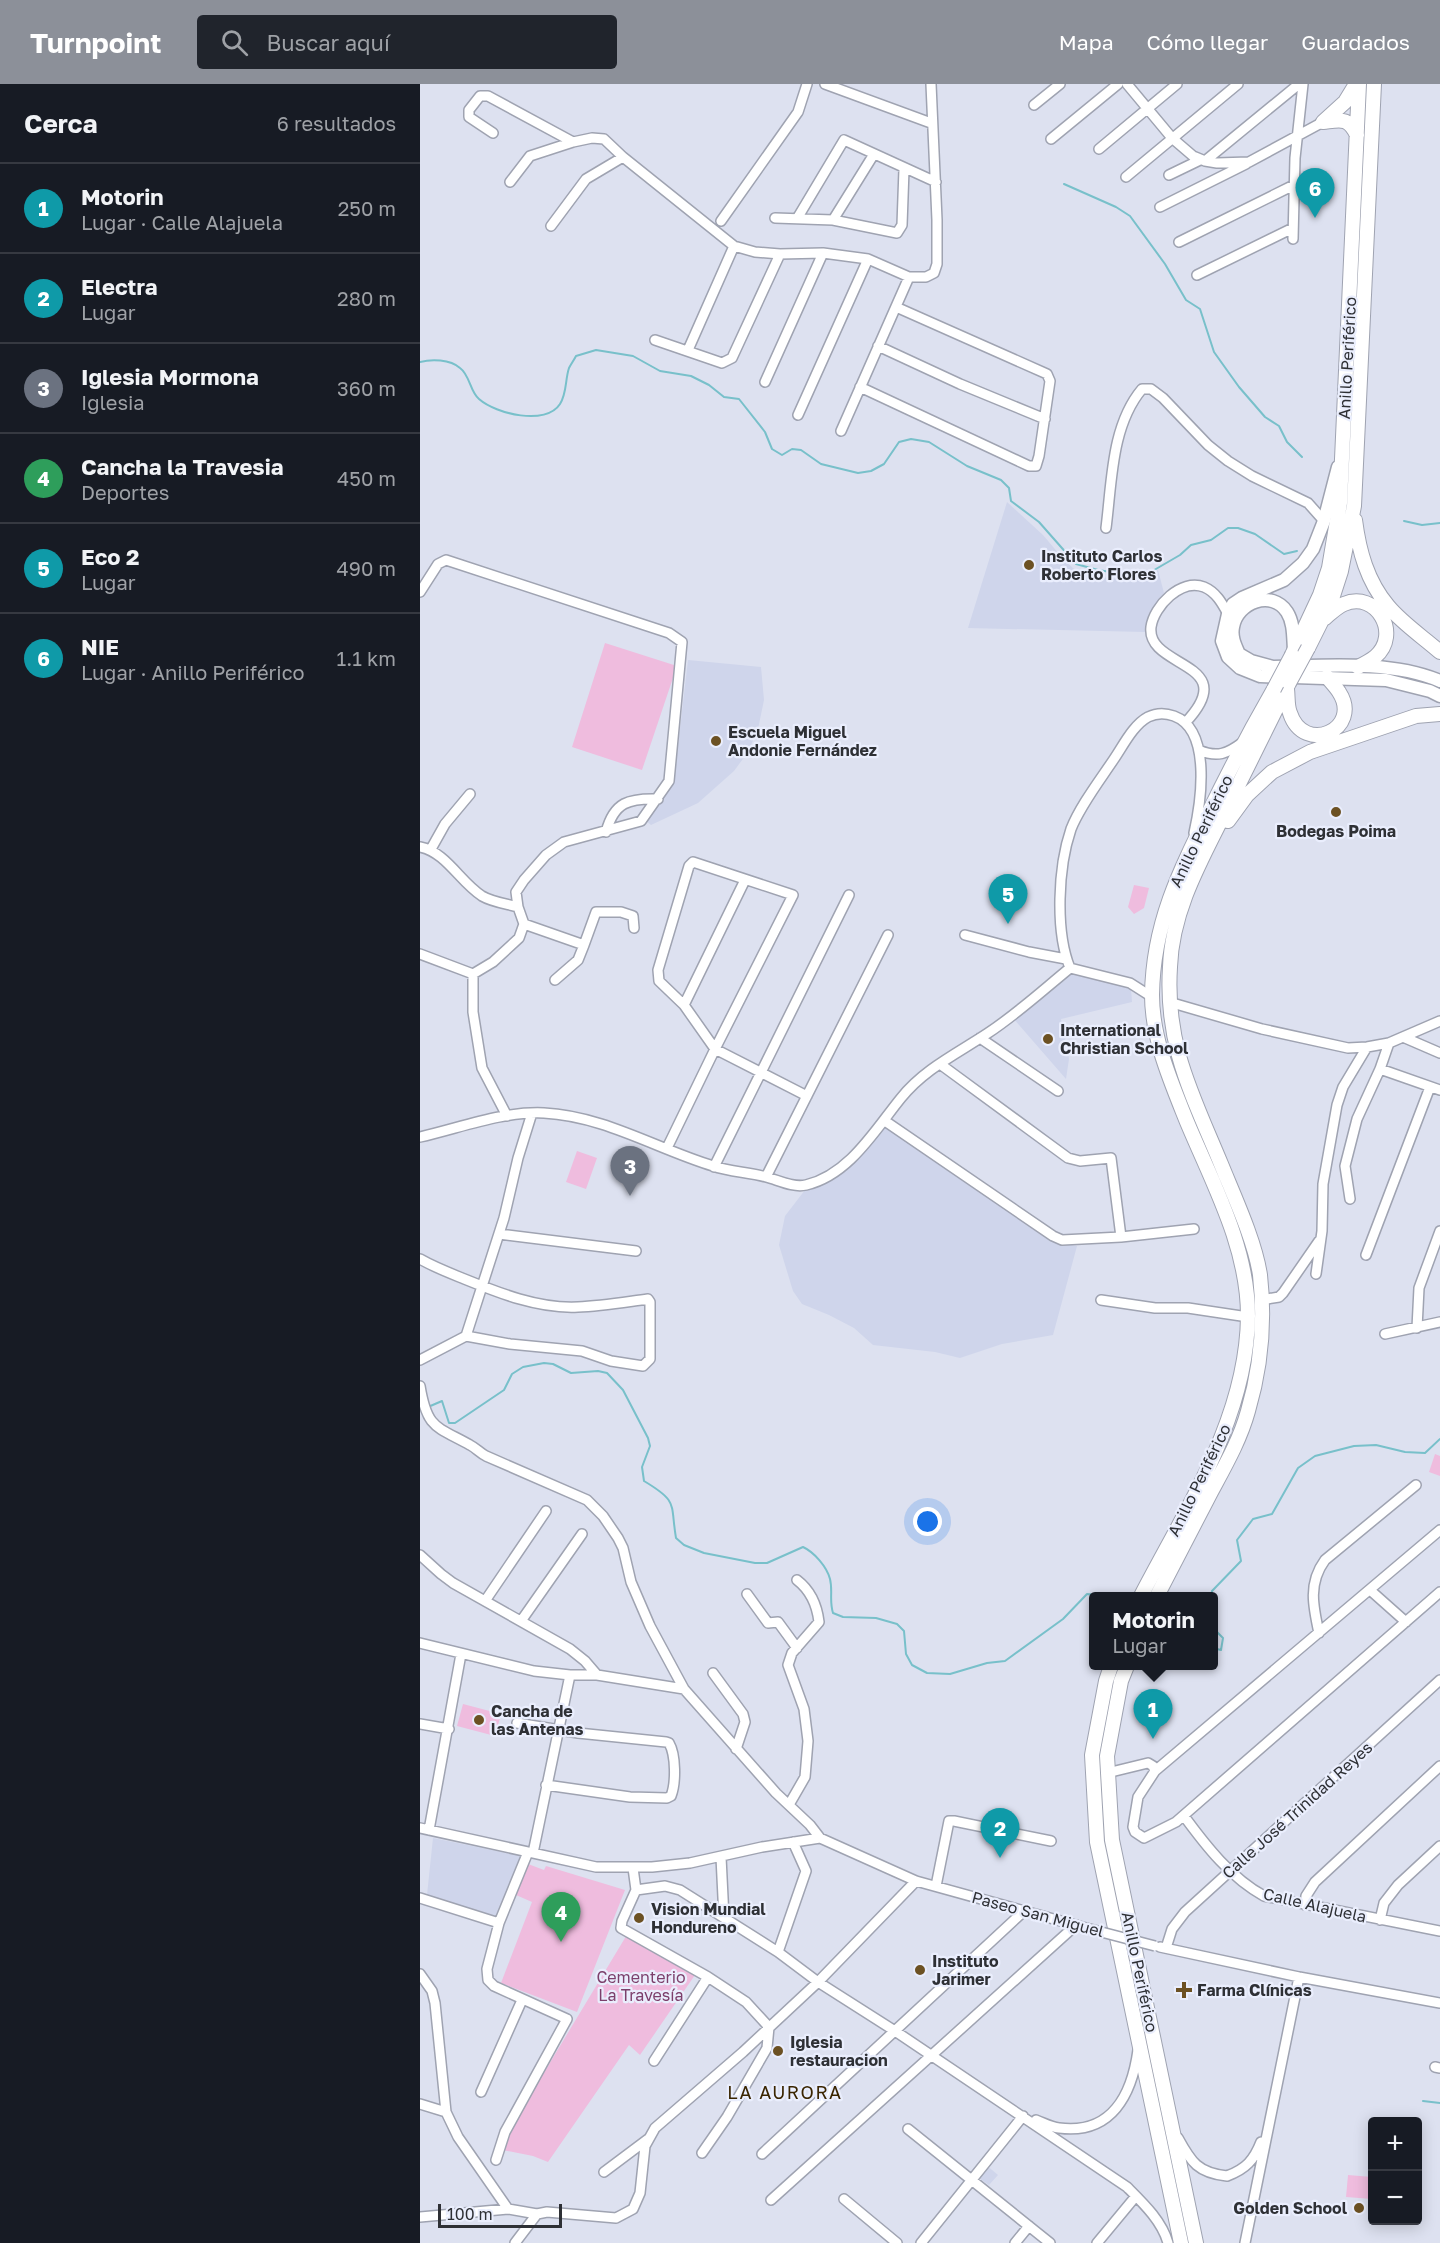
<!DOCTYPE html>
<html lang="es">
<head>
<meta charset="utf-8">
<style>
	:root { --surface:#171b24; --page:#20242c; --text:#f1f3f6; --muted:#9ea1a6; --line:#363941; --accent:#8c9099 }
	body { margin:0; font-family:"Golos Text",sans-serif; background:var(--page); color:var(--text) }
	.controls { position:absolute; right:18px; bottom:18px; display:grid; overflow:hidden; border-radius:6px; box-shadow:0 3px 15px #0003 }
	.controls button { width:54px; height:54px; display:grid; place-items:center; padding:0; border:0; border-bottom:2px solid var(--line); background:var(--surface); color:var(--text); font:30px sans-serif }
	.scale { position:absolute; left:18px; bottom:15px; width:124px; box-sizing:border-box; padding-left:6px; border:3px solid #2e3035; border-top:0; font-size:16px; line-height:21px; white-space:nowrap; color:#2e3035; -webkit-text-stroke:4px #eaeefd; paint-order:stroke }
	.you { position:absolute; left:508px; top:1438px; width:21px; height:21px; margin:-15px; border:4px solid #fff; border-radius:50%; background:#1a73e8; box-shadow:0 0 0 9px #1a73e833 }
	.badge { display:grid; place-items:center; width:39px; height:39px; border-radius:50%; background:var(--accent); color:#fff; font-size:20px; font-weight:700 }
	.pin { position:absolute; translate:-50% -50px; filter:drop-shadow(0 2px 3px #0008) }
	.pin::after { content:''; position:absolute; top:32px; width:21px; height:18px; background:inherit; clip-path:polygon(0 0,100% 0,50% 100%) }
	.popup { position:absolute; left:669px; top:1508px; width:129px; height:78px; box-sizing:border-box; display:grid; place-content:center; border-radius:6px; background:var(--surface); filter:drop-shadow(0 2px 4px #0005); font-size:20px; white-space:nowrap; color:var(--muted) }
	.popup b { font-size:22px; color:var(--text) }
	.popup::after { content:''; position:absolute; left:50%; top:100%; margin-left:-12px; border:12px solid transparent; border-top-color:var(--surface) }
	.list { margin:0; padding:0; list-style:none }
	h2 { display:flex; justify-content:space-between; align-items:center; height:78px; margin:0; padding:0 24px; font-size:26px }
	h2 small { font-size:20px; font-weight:400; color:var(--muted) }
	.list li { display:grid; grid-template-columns:39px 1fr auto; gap:18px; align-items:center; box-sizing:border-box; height:90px; padding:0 24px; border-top:2px solid var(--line) }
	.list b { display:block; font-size:22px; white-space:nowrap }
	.list p { margin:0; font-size:20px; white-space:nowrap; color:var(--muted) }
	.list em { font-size:20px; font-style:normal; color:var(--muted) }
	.icon { flex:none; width:33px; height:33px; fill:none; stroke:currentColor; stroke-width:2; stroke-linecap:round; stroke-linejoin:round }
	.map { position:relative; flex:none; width:1020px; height:2159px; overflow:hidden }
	header { display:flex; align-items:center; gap:36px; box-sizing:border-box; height:84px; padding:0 30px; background:var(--accent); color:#fff }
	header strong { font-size:28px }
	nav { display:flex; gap:33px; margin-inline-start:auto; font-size:21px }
	.search { width:420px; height:54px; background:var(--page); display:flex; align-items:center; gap:15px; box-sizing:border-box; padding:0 21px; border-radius:6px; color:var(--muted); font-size:22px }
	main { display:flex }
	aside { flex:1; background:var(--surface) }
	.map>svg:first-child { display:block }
	.built { fill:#cfd5eb }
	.green { fill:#efbcde }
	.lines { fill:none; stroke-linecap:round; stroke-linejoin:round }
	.stream { stroke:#78c0ca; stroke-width:2 }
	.minor-casing { stroke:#9fa3b1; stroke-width:12 }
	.major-casing { stroke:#9fa3b1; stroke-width:15 }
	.highway-casing { stroke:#9fa3b1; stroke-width:16 }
	.minor { stroke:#fff; stroke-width:9 }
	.major { stroke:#fff; stroke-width:12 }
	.highway { stroke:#fff; stroke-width:14 }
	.minor-bridge-casing { stroke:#9fa3b1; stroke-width:12; stroke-linecap:butt }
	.highway-bridge-casing { stroke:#9fa3b1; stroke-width:16; stroke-linecap:butt }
	.minor-bridge { stroke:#fff; stroke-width:9 }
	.highway-bridge { stroke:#fff; stroke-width:14 }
	.poi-dot { fill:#6c5123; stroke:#eaeefd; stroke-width:2 }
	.labels { text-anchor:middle; stroke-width:4.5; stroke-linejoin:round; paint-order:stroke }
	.street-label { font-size:16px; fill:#2e3035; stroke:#eaeefd }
	.poi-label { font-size:16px; font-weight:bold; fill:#2e3035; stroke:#eaeefd; text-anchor:start }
	.park-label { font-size:16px; fill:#7c3f6b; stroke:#eaeefd }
	.neighbourhood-label { font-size:18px; letter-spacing:1.5px; fill:#3a2500; stroke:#eaeefd }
</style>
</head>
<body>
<header>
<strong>Turnpoint</strong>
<div class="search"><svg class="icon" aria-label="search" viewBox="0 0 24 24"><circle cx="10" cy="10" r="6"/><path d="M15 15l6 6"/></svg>Buscar aquí</div>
<nav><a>Mapa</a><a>Cómo llegar</a><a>Guardados</a></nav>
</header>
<main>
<aside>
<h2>Cerca<small>6 resultados</small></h2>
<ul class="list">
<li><span class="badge" style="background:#0f9aa8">1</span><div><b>Motorin</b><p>Lugar · Calle Alajuela</p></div><em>250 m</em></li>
<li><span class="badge" style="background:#0f9aa8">2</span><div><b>Electra</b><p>Lugar</p></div><em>280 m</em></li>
<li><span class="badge" style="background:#6b7280">3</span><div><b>Iglesia Mormona</b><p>Iglesia</p></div><em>360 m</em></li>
<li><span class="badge" style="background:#2e9e5b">4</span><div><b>Cancha la Travesia</b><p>Deportes</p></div><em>450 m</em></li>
<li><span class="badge" style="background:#0f9aa8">5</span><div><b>Eco 2</b><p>Lugar</p></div><em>490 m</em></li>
<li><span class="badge" style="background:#0f9aa8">6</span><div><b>NIE</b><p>Lugar · Anillo Periférico</p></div><em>1.1 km</em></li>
</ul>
</aside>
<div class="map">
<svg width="1020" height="2159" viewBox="0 0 1020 2159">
	<rect width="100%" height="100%" fill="#dde1f0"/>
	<path class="built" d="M587 418 623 451 645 477 661 491 698 495H723L738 486 744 509 730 530 725 548 548 544Z
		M268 576 341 583 344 616 338 645 328 668 314 687 278 719 231 741 225 736 251 698 256 679Z
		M653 889 668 890 711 904 712 918 641 935 649 975 646 995 593 934 633 901Z
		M466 1043 634 1158 657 1162 633 1251 582 1260 540 1274 515 1268 453 1261 434 1244 409 1231 382 1220 373 1207 359 1161 365 1132 385 1106 406 1099Z
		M13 1754 101 1772 78 1835 7 1811Z
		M565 2080 578 2091 569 2101 556 2092Z"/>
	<path class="green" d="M185 559 257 582 222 686 152 663Z
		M714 801 729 804 724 824 714 830 708 823Z
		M157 1067 177 1074 166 1105 146 1098Z
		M1015 1370 1020 1372V1392L1009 1388Z
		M43 1620 81 1630 75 1652 37 1642Z
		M108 1780 124 1786 126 1782 205 1806 157 1928 81 1899 112 1818 96 1811Z
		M208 1849 277 1888 220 1971 209 1961 128 2078 113 2072 78 2065Z
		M928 2091 952 2093V2115L926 2113Z"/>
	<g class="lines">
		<path class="stream" d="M644 100 696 123 710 132 745 180 766 216 780 225 794 268 819 303 845 333 859 342 867 358 882 373
			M0 278C11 275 30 275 40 284 50 291 50 308 59 315 76 330 126 342 140 320 147 309 145 296 149 284 151 280 154 276 156 272L176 266 213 272 240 287 271 292 289 301 304 313 319 315 345 348 352 365 362 371 372 365 381 366 401 380 438 389 451 387 464 380 479 358 491 355 509 358 547 382 581 396 589 404 591 417 619 438 656 480 678 486 716 492 729 489 760 471 771 461 791 456 808 444H818L835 450 864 470 877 467
			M984 437 1002 441 1020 439
			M8 1323 22 1317 29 1339H35L84 1306 92 1290 103 1283 124 1279 133 1280 151 1289 178 1287 187 1289 203 1306 228 1354 230 1362 222 1383 224 1397C259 1418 250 1419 256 1454L264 1461 284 1469 335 1479H347L383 1463C394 1468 407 1483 410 1495 413 1507 409 1516 413 1529L423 1533 456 1534 477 1540 484 1547 486 1570 492 1581 507 1589 530 1590 567 1579 585 1577 643 1535 667 1510 687 1512
			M792 1512V1507L821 1477 817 1456 833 1435 852 1430 878 1384 895 1372 934 1362 956 1361 985 1368 1005 1369 1020 1355
			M793 1544 803 1554 801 1566 793 1564
			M1003 2017 1020 2019"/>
		<defs>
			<path id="minor" d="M405 0 511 39
				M707 0 752 54 773 72 785 77 797 79 829 78 903 38
				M614 21 640 0
				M73 49 49 33V26L60 12H68L153 58
				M631 55 698 0
				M679 65 757 0
				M785 77 879 0
				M749 91 780 76
				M706 93 818 0
				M90 98 110 72 153 58 172 54 184 55 203 73 314 162 335 168 360 170 403 169 448 175 489 193H506L514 189 517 180V136L511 0
				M740 123 826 80
				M378 133 424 56 516 98
				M355 134 413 136 477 149 482 141 484 85
				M413 136 454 70
				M301 137 378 28 387 0
				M131 142 166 95 203 73
				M873 155 875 74 883 0
				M759 158 874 101
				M777 191 873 144
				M235 256 302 279 312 274 360 170
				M458 262 540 300 625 335
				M268 266 314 162
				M345 298 403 169
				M440 303 609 382H616L619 372 630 297 627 290 476 223
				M378 331 448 175
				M421 347 489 193
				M686 444C692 398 691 342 722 305H731L743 314 788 361 808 377 832 392 888 419 904 437
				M0 508 18 480 26 476 249 549 262 558 249 697 221 737 144 758 126 771 104 796 96 808 98 823 104 840 99 854 73 878 53 890V928L62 984 87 1032
				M766 638C823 577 726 585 731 543 734 522 761 494 784 503 796 508 802 519 808 530
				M779 666C797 674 807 670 823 658
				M186 748C194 718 209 714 238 715
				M0 763C26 768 40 798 62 812 72 818 87 820 98 823
				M11 765 25 740 50 710
				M104 840 164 861 176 828H201L213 832 214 844
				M545 851 609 868 646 875
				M0 870 53 890
				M650 884C635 847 638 783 651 745 660 722 680 696 694 675 703 662 713 641 728 633 736 629 746 629 754 632 792 646 781 718 774 749
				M135 896 158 876 164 861
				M749 918 842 945 928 964 947 963 969 959 1020 937
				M264 921 325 796
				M983 953 1020 969
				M560 954 638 1007
				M520 980 648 1074 660 1077 691 1074 701 1153
				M960 985 1020 1006
				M465 1037 633 1152 642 1156 701 1153 774 1145
				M0 1053C40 1044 83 1027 124 1029 184 1032 237 1065 293 1082 310 1088 329 1088 346 1093 358 1096 373 1104 386 1101 429 1091 455 1046 481 1014 504 985 538 969 568 949 597 930 623 906 650 884L710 899 732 913
				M247 1064 295 965 373 811 273 778 269 782 238 886 239 897 264 921 295 965 387 1012
				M294 1083 429 811
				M346 1093 468 851
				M930 1115 925 1082 937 1035 960 985 969 959
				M79 1150 216 1167
				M946 1171 1010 1003
				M0 1175C14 1183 27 1188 42 1194 79 1209 118 1225 158 1223 181 1222 205 1218 228 1215L230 1218V1275L223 1282 191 1277 162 1267 90 1260 46 1252
				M896 1190 902 1147 903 1100 917 1021 923 1003 947 963
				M681 1216 735 1224H768L828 1233
				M841 1216 859 1213 863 1209 899 1157
				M997 1244 999 1204 1020 1147
				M965 1250 1020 1238
				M0 1276 46 1252 84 1134 98 1074 112 1029
				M0 1302C7 1345 16 1342 50 1361 56 1364 60 1369 66 1372L167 1416 183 1432 198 1454 203 1464 211 1498 230 1542 264 1605 356 1709 390 1741 400 1754
				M1020 1446 735 1687 718 1713 713 1743 715 1748 724 1754 756 1738 1020 1508
				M0 1471 21 1490 33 1499 150 1565 165 1577 177 1591
				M950 1506 986 1538
				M327 1510 348 1539 358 1538 377 1564
				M65 1517 126 1427
				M101 1537 162 1450
				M899 1549C893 1522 888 1499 905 1476L996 1401
				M0 1559 114 1587 150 1591H177L264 1605
				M293 1589 323 1630 325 1638 316 1665
				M97 1639 158 1649 246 1658 249 1659C256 1671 256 1699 251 1712L247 1714 210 1713 126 1701
				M0 1640 29 1645
				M687 1689 728 1679 733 1682 735 1687
				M370 1719 385 1693 388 1657 384 1625 368 1581 372 1569 399 1538C397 1521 390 1506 377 1496
				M764 1732C786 1762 811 1794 844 1812L1020 1847
				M0 1744 176 1783H232L270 1779 342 1763 400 1754 496 1797 666 1844
				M9 1746 41 1570
				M113 1769 150 1591
				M301 1773 304 1834
				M213 1784 216 1806 245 1802 260 1806 358 1868 398 1898 475 1947 707 2103C723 2119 742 2137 748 2159
				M516 1802 529 1737H534L631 1757
				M216 1806 202 1837 201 1844 288 1893 326 1918 349 1943 347 1964 307 2033 282 2069
				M0 1814 79 1839
				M885 1821 886 1812 895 1798 1020 1682
				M960 1836 964 1819 978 1801 1020 1762
				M740 1863 879 1893 1020 1919
				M746 1864 752 1845 765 1828 1020 1596
				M358 1868 386 1787 373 1758
				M0 1890 12 1907 15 1919 26 2028
				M234 1977 288 1893
				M1015 1983 1020 1984
				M61 2008 102 1916
				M0 2020 26 2028 38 2053 88 2125
				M616 2036C624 2039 631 2043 639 2044 692 2051 712 2010 718 1966
				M488 2045 630 2159
				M758 2054C771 2078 778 2089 807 2092 826 2085 834 2076 841 2058
				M342 2070 604 1827
				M76 2076 85 2048 147 1935 74 1902 68 1896 67 1885 79 1839 108 1768
				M184 2088 228 2055
				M424 2115 477 2159
				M351 2116 656 1841
				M0 2133 88 2125 117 2130
				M95 2159 117 2130 127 2128 196 2134 213 2125 220 2109 225 2062 235 2044 323 1968 398 1898 496 1797
				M501 2159 603 2032
				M595 2159 609 2142
				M677 2159 716 2112
				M825 2159 879 1893"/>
			<path id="major" d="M918 383 904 437 893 465 883 479 864 496 822 514 813 520 808 530 802 557 808 573 820 584 840 592 966 596 1010 607 1020 612
				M874 566C873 553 874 539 867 528 852 505 817 518 813 543 811 553 815 561 819 570L831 577 853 583C905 582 971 576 1020 597"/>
			<path id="highway" d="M903 38 925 18 936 0
				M903 38C922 36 928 33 937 51
				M935 436C939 467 947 497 968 522 982 539 1003 553 1020 568
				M905 534C911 529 917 523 924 520 956 506 982 550 955 573 950 577 944 580 938 583
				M888 564 911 518 921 487 934 422 954 0
				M872 571 900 511 909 484 920 419 939 0
				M867 605C868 613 867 622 870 629 884 672 943 645 919 608 916 603 911 598 907 593
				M808 737 827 711 852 688 890 668 996 632 1020 630
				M721 1512C766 1425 827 1334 828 1232 828 1163 793 1100 767 1038 751 998 732 955 732 911 733 840 759 788 790 726 810 685 831 645 854 605
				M737 1512C755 1478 773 1443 791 1408 805 1382 820 1356 828 1327 841 1283 845 1236 840 1191 835 1157 814 1112 801 1080 772 1010 745 961 750 883 752 824 783 773 808 722 828 681 849 640 869 599
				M691 1582 686 1597 672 1671 677 1758 761 2159
				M707 1582 701 1597 687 1672 692 1756 776 2159"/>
		</defs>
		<use href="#minor" class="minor-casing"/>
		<use href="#major" class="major-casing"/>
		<use href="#highway" class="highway-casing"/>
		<use href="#minor" class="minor"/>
		<use href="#major" class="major"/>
		<use href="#highway" class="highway"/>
		<defs>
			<path id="minor-bridge" d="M666 1844 735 1862"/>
			<path id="highway-bridge" d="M869 599 888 564
				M854 605 872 571"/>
		</defs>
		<use href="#minor-bridge" class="minor-bridge-casing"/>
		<use href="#highway-bridge" class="highway-bridge-casing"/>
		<use href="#minor-bridge" class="minor-bridge"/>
		<use href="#highway-bridge" class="highway-bridge"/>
	</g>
	<g class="poi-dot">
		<circle cx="609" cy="481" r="6"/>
		<circle cx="296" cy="657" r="6"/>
		<circle cx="916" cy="728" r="6"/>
		<circle cx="628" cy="955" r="6"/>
		<circle cx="59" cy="1636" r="6"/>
		<circle cx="219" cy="1834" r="6"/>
		<circle cx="500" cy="1886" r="6"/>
		<path d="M761 1897h6v6h6v6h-6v6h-6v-6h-6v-6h6z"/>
		<circle cx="358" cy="1967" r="6"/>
		<circle cx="939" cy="2124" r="6"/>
	</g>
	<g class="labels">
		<g class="street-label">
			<text transform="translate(927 274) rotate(-87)" y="6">Anillo Periférico</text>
			<text transform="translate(781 747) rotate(-64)" y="6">Anillo Periférico</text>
			<text transform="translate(779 1396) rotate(-64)" y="6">Anillo Periférico</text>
			<text transform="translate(877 1726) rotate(-42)" y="6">Calle José Trinidad Reyes</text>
			<text transform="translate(895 1821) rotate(13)" y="6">Calle Alajuela</text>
			<text transform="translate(618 1830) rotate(15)" y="6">Paseo San Miguel</text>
			<text transform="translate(720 1888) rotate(78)" y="6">Anillo Periférico</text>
		</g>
		<g class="poi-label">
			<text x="621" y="478">Instituto Carlos<tspan x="621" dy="18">Roberto Flores</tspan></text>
			<text x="308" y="654">Escuela Miguel<tspan x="308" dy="18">Andonie Fernández</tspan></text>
			<text x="916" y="753" text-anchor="middle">Bodegas Poima</text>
			<text x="640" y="952">International<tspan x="640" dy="18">Christian School</tspan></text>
			<text x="71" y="1633">Cancha de<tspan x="71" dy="18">las Antenas</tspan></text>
			<text x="231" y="1831">Vision Mundial<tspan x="231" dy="18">Hondureno</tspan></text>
			<text x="512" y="1883">Instituto<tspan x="512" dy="18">Jarimer</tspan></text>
			<text x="777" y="1912">Farma Clínicas</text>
			<text x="370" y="1964">Iglesia<tspan x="370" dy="18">restauracion</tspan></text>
			<text x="927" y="2130" text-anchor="end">Golden School</text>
		</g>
		<g class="park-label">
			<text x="221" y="1899">Cementerio<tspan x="221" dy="18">La Travesía</tspan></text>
		</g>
		<g class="neighbourhood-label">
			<text x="365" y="2015">LA AURORA</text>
		</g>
	</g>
</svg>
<div class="controls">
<button>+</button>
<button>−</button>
</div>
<div class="scale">100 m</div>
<div class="you"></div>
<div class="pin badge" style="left:733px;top:1655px;background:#0f9aa8">1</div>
<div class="popup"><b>Motorin</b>Lugar</div>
<div class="pin badge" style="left:580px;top:1774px;background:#0f9aa8">2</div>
<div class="pin badge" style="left:210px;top:1112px;background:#6b7280">3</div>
<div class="pin badge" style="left:141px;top:1858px;background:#2e9e5b">4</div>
<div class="pin badge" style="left:588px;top:840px;background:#0f9aa8">5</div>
<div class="pin badge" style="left:895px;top:134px;background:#0f9aa8">6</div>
</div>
</main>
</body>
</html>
